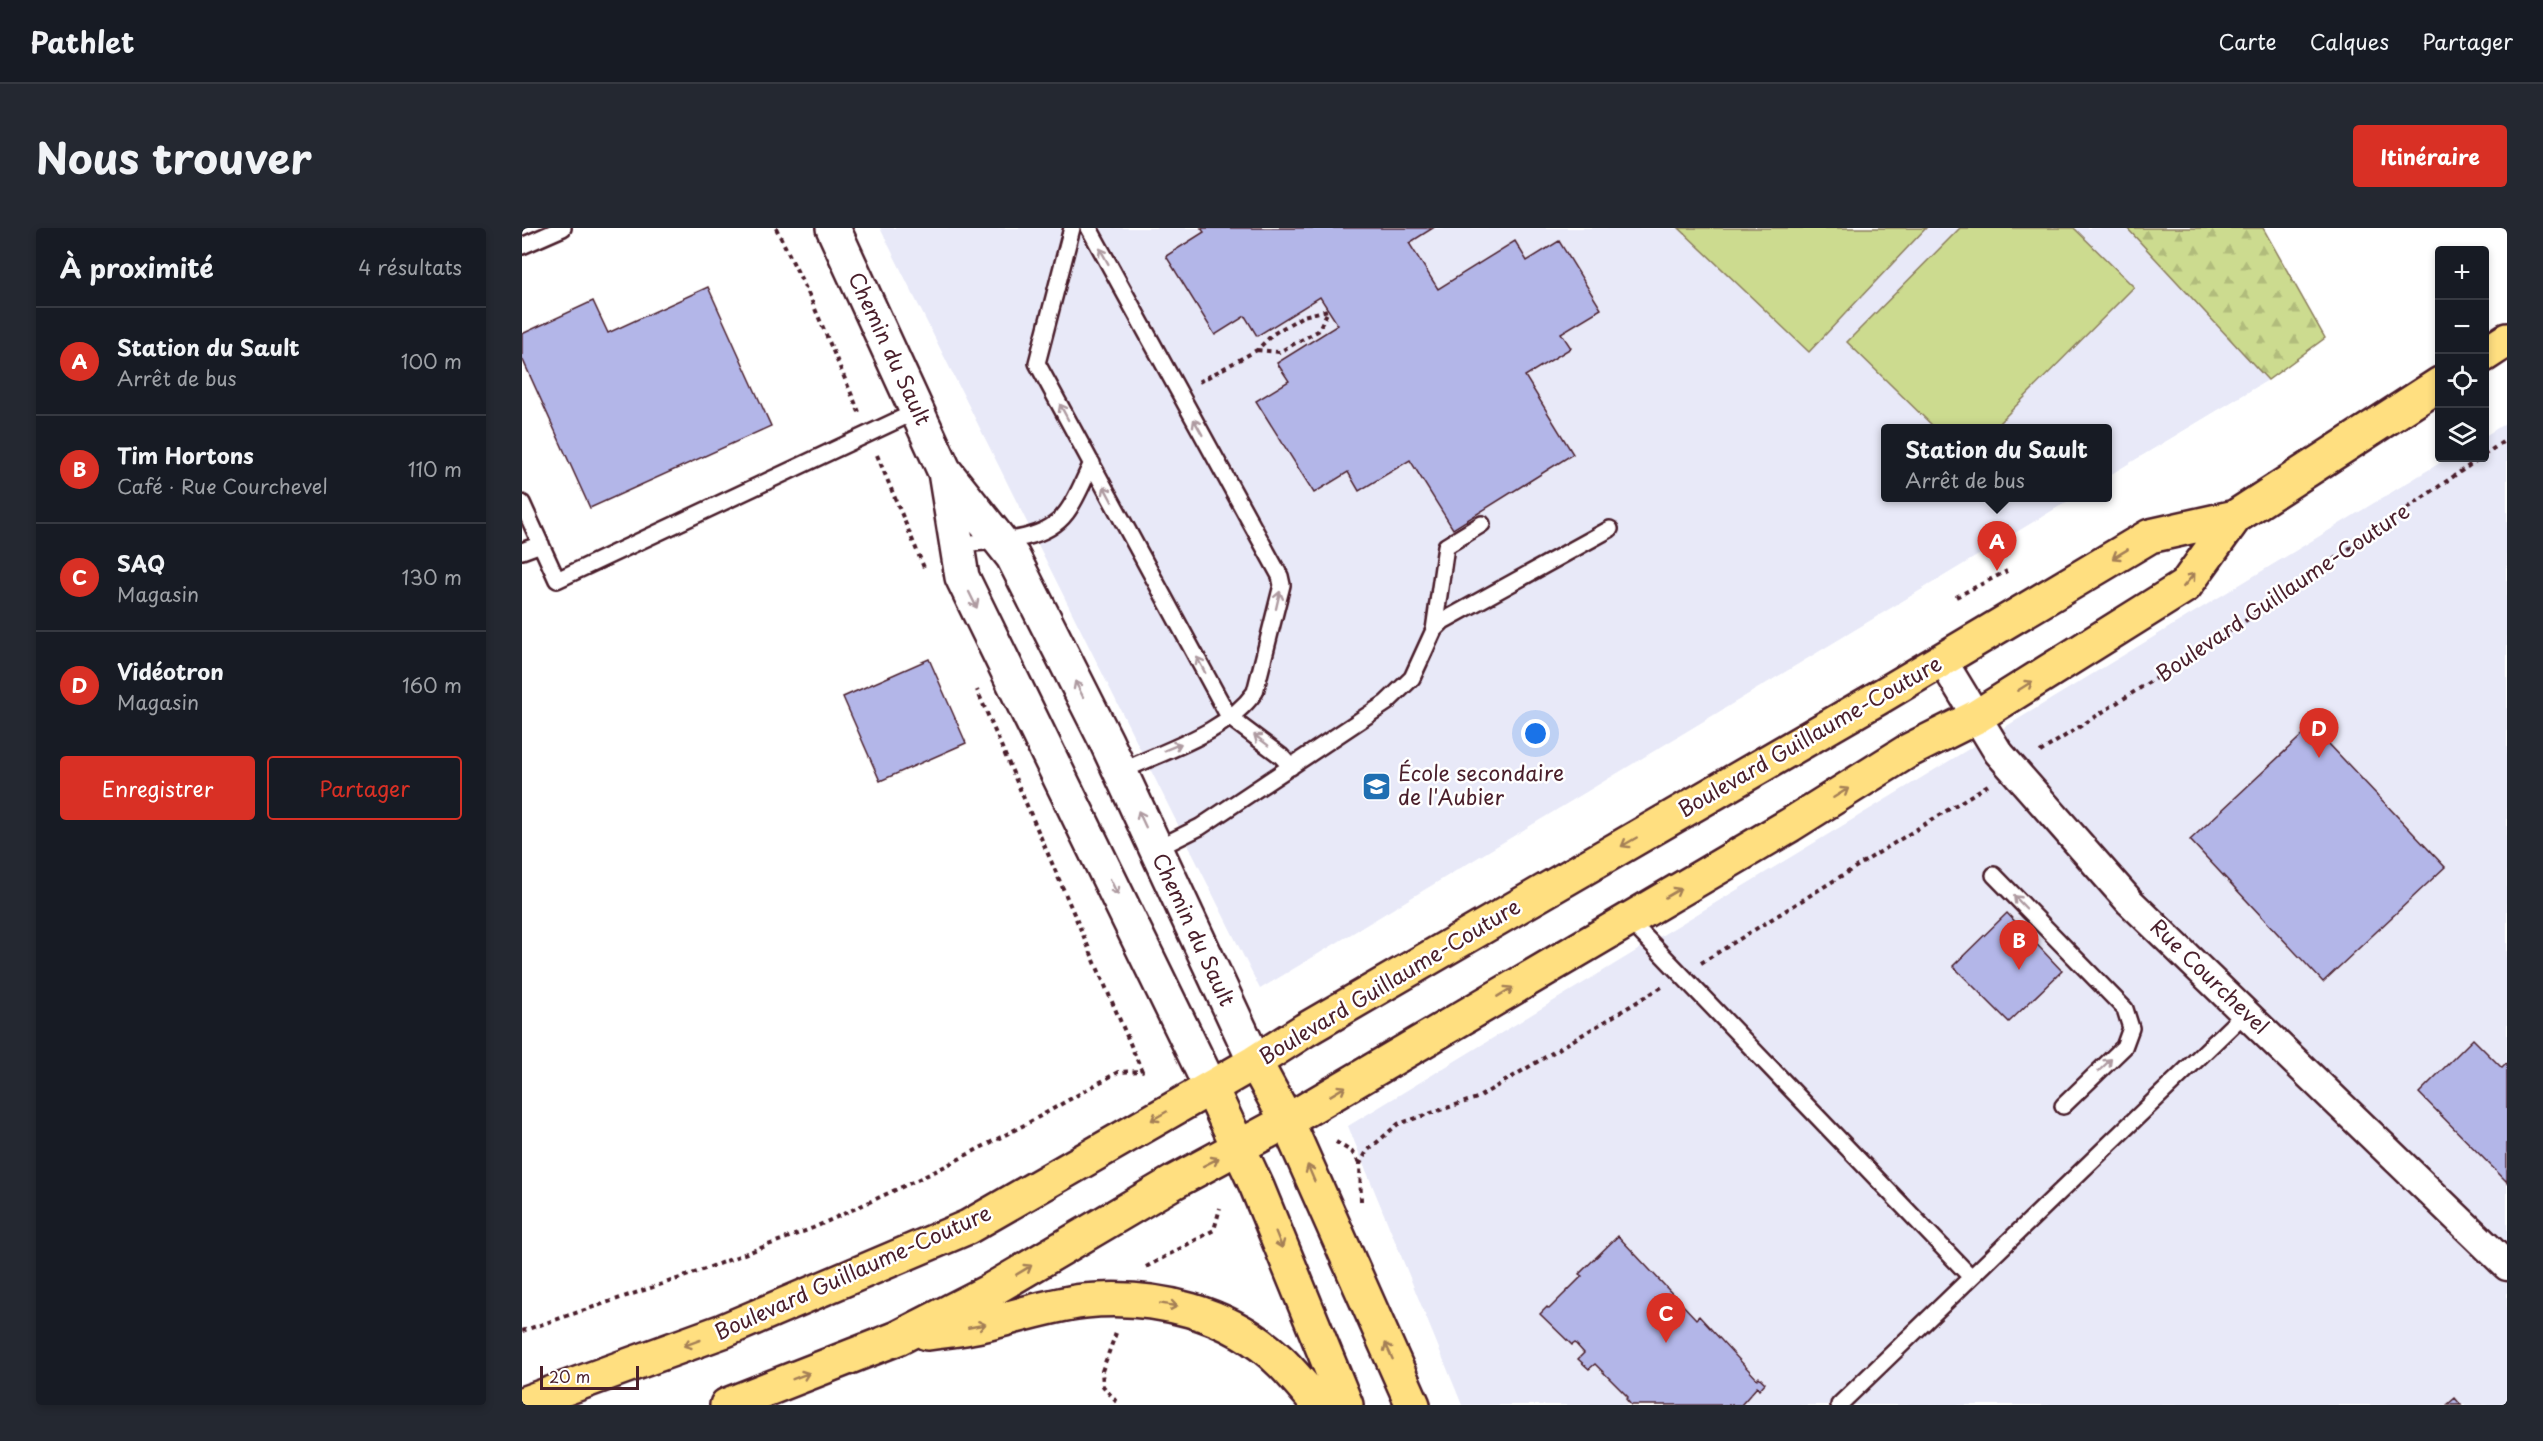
<!DOCTYPE html>
<html lang="fr">
<head>
<meta charset="utf-8">
<style>
	:root { --surface:#171b24; --page:#242831; --text:#f1f3f6; --muted:#9ea1a6; --line:#363941; --accent:#d93025 }
	body { margin:0; font-family:"Playpen Sans",sans-serif; background:var(--page); color:var(--text) }
	.controls { position:absolute; right:18px; top:18px; display:grid; overflow:hidden; border-radius:6px; box-shadow:0 3px 9px #0003 }
	.controls button { width:54px; height:54px; display:grid; place-items:center; padding:0; border:0; border-bottom:2px solid var(--line); background:var(--surface); color:var(--text); font:30px sans-serif }
	.scale { position:absolute; left:18px; bottom:15px; width:99px; box-sizing:border-box; padding-left:6px; border:3px solid #4a1f2b; border-top:0; font-size:16px; line-height:21px; white-space:nowrap; color:#4a1f2b; -webkit-text-stroke:4px #fff; paint-order:stroke }
	.you { position:absolute; left:1014px; top:506px; width:21px; height:21px; margin:-15px; border:4px solid #fff; border-radius:50%; background:#1a73e8; box-shadow:0 0 0 9px #1a73e833 }
	.badge { display:grid; place-items:center; width:39px; height:39px; border-radius:50%; background:var(--accent); color:#fff; font-size:20px; font-weight:700 }
	.pin { position:absolute; translate:-50% -50px; filter:drop-shadow(0 2px 3px #0008) }
	.pin::after { content:''; position:absolute; top:32px; width:21px; height:18px; background:inherit; clip-path:polygon(0 0,100% 0,50% 100%) }
	.popup { position:absolute; left:1359px; top:196px; width:231px; height:78px; box-sizing:border-box; display:grid; place-content:center; border-radius:6px; background:var(--surface); filter:drop-shadow(0 2px 4px #0005); font-size:20px; white-space:nowrap; color:var(--muted) }
	.popup b { font-size:22px; color:var(--text) }
	.popup::after { content:''; position:absolute; left:50%; top:100%; margin-left:-12px; border:12px solid transparent; border-top-color:var(--surface) }
	.list { margin:0; padding:0; list-style:none }
	h2 { display:flex; justify-content:space-between; align-items:center; height:78px; margin:0; padding:0 24px; font-size:26px }
	h2 small { font-size:20px; font-weight:400; color:var(--muted) }
	.list li { display:grid; grid-template-columns:39px 1fr auto; gap:18px; align-items:center; box-sizing:border-box; height:108px; padding:0 24px; border-top:2px solid var(--line) }
	.list b { display:block; font-size:22px; white-space:nowrap }
	.list p { margin:0; font-size:20px; white-space:nowrap; color:var(--muted) }
	.list em { font-size:20px; font-style:normal; color:var(--muted) }
	.actions { display:flex; gap:12px; padding:18px 24px }
	.actions a { flex:1; padding:14px 0; border:2px solid var(--accent); border-radius:6px; text-align:center; font-size:21px; color:var(--accent) }
	.actions .main { background:var(--accent); color:#fff }
	.icon { flex:none; width:33px; height:33px; fill:none; stroke:currentColor; stroke-width:2; stroke-linecap:round; stroke-linejoin:round }
	.map { position:relative; flex:none; width:1985px; height:1177px; overflow:hidden; border-radius:6px }
	header { display:flex; align-items:center; gap:36px; box-sizing:border-box; height:84px; padding:0 30px; background:var(--surface); border-bottom:2px solid var(--line) }
	header strong { font-size:28px }
	nav { display:flex; gap:33px; margin-inline-start:auto; font-size:21px }
	.intro { display:flex; align-items:center; justify-content:space-between; box-sizing:border-box; height:144px; padding:0 36px }
	h1 { margin:0; font-size:42px }
	.button { padding:15px 27px; border-radius:6px; background:var(--accent); color:#fff; font-size:21px; font-weight:700 }
	main { display:flex; gap:36px; padding:0 36px }
	aside { flex:1; background:var(--surface); border-radius:6px; box-shadow:0 3px 9px #0003 }
	.map>svg:first-child { display:block }
	.built { fill:#e8e9f8 }
	.green { fill:#ccdb8f; stroke:#8b7d5d; stroke-width:1.5 }
	.forest { fill:url(#forest-firs); stroke:#8b7d5d; stroke-width:1.5 }
	.building { fill:#b3b6e8; stroke:#4a1f2b; stroke-width:1.5 }
	.lines { fill:none; stroke-linecap:round; stroke-linejoin:round }
	.service-casing { stroke:#4a1f2b; stroke-width:20 }
	.minor-casing { stroke:#4a1f2b; stroke-width:33 }
	.tertiary-casing { stroke:#4a1f2b; stroke-width:38 }
	.primary-casing { stroke:#4a1f2b; stroke-width:38 }
	.path { stroke:#4a1f2b; stroke-width:4; stroke-dasharray:4.5 4.5; stroke-linecap:butt }
	.service { stroke:#fff; stroke-width:15 }
	.minor { stroke:#fff; stroke-width:28 }
	.tertiary { stroke:#fff; stroke-width:33 }
	.primary { stroke:#ffdf80; stroke-width:33 }
	.oneway { stroke:#ae9aa0 }
	.oneway2 { stroke:#a47f56 }
	.labels { text-anchor:middle; stroke-width:5; stroke-linejoin:round; paint-order:stroke }
	.street-label { font-size:21px; fill:#4a1f2b; stroke:#fff }
	.poi-label { font-size:21px; fill:#4a1f2b; stroke:#fff; text-anchor:start }
</style>
</head>
<body>
<header>
<strong>Pathlet</strong>
<nav><a>Carte</a><a>Calques</a><a>Partager</a></nav>
</header>
<div class="intro"><h1>Nous trouver</h1><a class="button">Itinéraire</a></div>
<main>
<aside>
<h2>À proximité<small>4 résultats</small></h2>
<ul class="list">
<li><span class="badge">A</span><div><b>Station du Sault</b><p>Arrêt de bus</p></div><em>100 m</em></li>
<li><span class="badge">B</span><div><b>Tim Hortons</b><p>Café · Rue Courchevel</p></div><em>110 m</em></li>
<li><span class="badge">C</span><div><b>SAQ</b><p>Magasin</p></div><em>130 m</em></li>
<li><span class="badge">D</span><div><b>Vidéotron</b><p>Magasin</p></div><em>160 m</em></li>
</ul>
<div class="actions"><a class="main">Enregistrer</a><a>Partager</a></div>
</aside>
<div class="map">
<svg width="1985" height="1177" viewBox="0 0 1985 1177">
	<defs>
		<pattern id="forest-firs" width="22" height="20" patternUnits="userSpaceOnUse" patternTransform="scale(1.5)"><rect width="22" height="20" fill="#ccdb8f"/><path d="M5 1l3.5 6h-7zM16 11l3.5 6h-7z" fill="#b1bc7c"/></pattern>
	</defs>
	<rect width="100%" height="100%" fill="#fff"/>
	<filter id="ink" filterUnits="userSpaceOnUse"><feTurbulence type="fractalNoise" baseFrequency=".0167" numOctaves="2"/><feDisplacementMap in="SourceGraphic" scale="12" xChannelSelector="R" yChannelSelector="G"/><feConvolveMatrix kernelMatrix="1 2 1 2 8 2 1 2 1" color-interpolation-filters="sRGB"/></filter>
	<g filter="url(#ink)">
		<path class="built" d="M358 0H1605L1746 152 1586 248V200H1364V270H1551L738 761Z
			M1985 194V1177H940L826 898 1926 230H1962L1963 208Z"/>
		<path class="green" d="M1157 0H1404L1287 124Z
			M1438 0H1552L1612 59 1472 200H1413L1325 114Z"/>
		<path class="forest" d="M1605 0H1741L1803 110 1746 152Z"/>
		<path class="building" d="M679 0H911L887 15 916 61 993 13 1005 33 1037 13 1079 81 1039 105 1049 120 1003 148 1051 226 931 301 888 232 837 263 826 244 792 265 734 173 767 153 755 135 816 97 798 69 735 108 723 88 693 107 644 28 682 4Z
			M186 59 249 198 68 280 0 130V106L71 73 86 105Z
			M407 431 444 515 358 553 321 469Z
			M1790 498 1923 639 1801 754 1668 612Z
			M1485 685 1540 743 1487 794 1431 738Z
			M1951 811 1980 840 1985 835V954L1897 865Z
			M1096 1008 1174 1091 1177 1088 1235 1151 1237 1149 1243 1155 1237 1162 1235 1159 1219 1177H1109L1104 1171 1106 1169 1073 1136 1067 1141 1056 1131 1062 1125 1053 1115 1050 1117 1018 1086 1025 1079 1027 1081 1060 1048 1057 1046Z
			M1933 1170 1939 1177H1925Z"/>
		<g class="lines">
			<defs>
				<path id="service" d="M550 0 515 135 707 489 759 528 769 539
					M567 0 758 348 760 357 733 464C703 506 643 522 598 544
					M0 18 41 0
					M0 275 35 352 395 183
					M435 316C469 313 521 316 544 285 555 271 562 251 570 235
					M0 323 19 316
					M912 402 924 318 960 296
					M634 621 678 599 864 475 890 450 912 402 921 393 1088 301
					M1472 647 1603 781 1609 800 1602 819 1541 878
					M1106 691 1449 1049
					M1317 1177 1724 784"/>
				<path id="minor" d="M1420 432 1476 524 1608 674 1985 1038"/>
				<path id="tertiary" d="M311 0 422 242 491 329 584 513 733 834
					M423 244 440 349 689 860"/>
				<path id="primary" d="M1962 127 1985 112
					M733 834 765 893 891 1177
					M689 860 735 959 824 1177
					M405 1105C423 1103 441 1101 459 1097 493 1089 527 1077 562 1073 633 1066 709 1084 760 1135 773 1148 785 1163 797 1177
					M0 1176 201 1103 446 999 733 834 783 802 1356 470 1628 308 1713 289 1918 156
					M205 1177 376 1110 464 1065 652 954 765 893 1268 597 1386 523 1454 489 1663 358 1713 289"/>
			</defs>
			<use href="#service" class="service-casing"/>
			<use href="#minor" class="minor-casing"/>
			<use href="#tertiary" class="tertiary-casing"/>
			<use href="#primary" class="primary-casing"/>
			<path class="path" d="M254 0 288 69 337 184
				M735 122 757 124 796 103 806 83
				M677 154 735 122 751 106 781 88 806 82
				M355 227 403 342
				M1962 227 1985 211
				M1434 369 1485 343
				M1518 524 1723 393 1958 230
				M1179 735 1466 557
				M814 914 830 924 838 936
				M839 973 838 936 845 923 876 896 955 870 1140 759
				M624 1039 692 1002 698 980
				M0 1103 167 1047 291 1000 410 945 506 895 596 844 620 843 455 462
				M594 1105 580 1143 581 1158 597 1177"/>
			<use href="#service" class="service"/>
			<use href="#minor" class="minor"/>
			<use href="#tertiary" class="tertiary"/>
			<use href="#primary" class="primary"/>
		</g>
		<defs><path id="oneway-shaft" d="M-6 0H5M1.5-3L5.5 0L1.5 3" fill="none" stroke-width="1.6" stroke-linecap="round" stroke-linejoin="round" transform="scale(1.5)"/></defs>
		<g class="oneway">
			<use href="#oneway-shaft" transform="translate(582 28) rotate(-119)"/>
			<use href="#oneway-shaft" transform="translate(542 184) rotate(-118)"/>
			<use href="#oneway-shaft" transform="translate(676 199) rotate(-119)"/>
			<use href="#oneway-shaft" transform="translate(586 266) rotate(-118)"/>
			<use href="#oneway-shaft" transform="translate(451 372) rotate(64)"/>
			<use href="#oneway-shaft" transform="translate(756 372) rotate(-77)"/>
			<use href="#oneway-shaft" transform="translate(679 437) rotate(-118)"/>
			<use href="#oneway-shaft" transform="translate(557 461) rotate(-117)"/>
			<use href="#oneway-shaft" transform="translate(739 512) rotate(-143)"/>
			<use href="#oneway-shaft" transform="translate(651 519) rotate(-22)"/>
			<use href="#oneway-shaft" transform="translate(620 591) rotate(-115)"/>
			<use href="#oneway-shaft" transform="translate(592 659) rotate(64)"/>
			<use href="#oneway-shaft" transform="translate(1498 674) rotate(-134)"/>
			<use href="#oneway-shaft" transform="translate(1583 837) rotate(-44)"/>
		</g>
		<g class="oneway2">
			<use href="#oneway-shaft" transform="translate(1598 326) rotate(149)"/>
			<use href="#oneway-shaft" transform="translate(1667 352) rotate(-50)"/>
			<use href="#oneway-shaft" transform="translate(1503 458) rotate(-32)"/>
			<use href="#oneway-shaft" transform="translate(1319 565) rotate(-32)"/>
			<use href="#oneway-shaft" transform="translate(1107 614) rotate(150)"/>
			<use href="#oneway-shaft" transform="translate(1151 665) rotate(-30)"/>
			<use href="#oneway-shaft" transform="translate(983 764) rotate(-31)"/>
			<use href="#oneway-shaft" transform="translate(816 863) rotate(-31)"/>
			<use href="#oneway-shaft" transform="translate(637 888) rotate(150)"/>
			<use href="#oneway-shaft" transform="translate(689 934) rotate(-27)"/>
			<use href="#oneway-shaft" transform="translate(789 945) rotate(-113)"/>
			<use href="#oneway-shaft" transform="translate(757 1012) rotate(68)"/>
			<use href="#oneway-shaft" transform="translate(502 1042) rotate(-31)"/>
			<use href="#oneway-shaft" transform="translate(647 1077) rotate(10)"/>
			<use href="#oneway-shaft" transform="translate(455 1098) rotate(-11)"/>
			<use href="#oneway-shaft" transform="translate(170 1115) rotate(160)"/>
			<use href="#oneway-shaft" transform="translate(867 1123) rotate(-114)"/>
			<use href="#oneway-shaft" transform="translate(279 1148) rotate(-21)"/>
		</g>
	</g>
	<defs>
		<symbol id="school-square" viewBox="-11 -11 22 22"><rect x="-9" y="-9" width="18" height="18" rx="4" fill="#1f6fb2" stroke="#fff"/><path d="M0-5L7-2L0 1L-7-2ZM-4 1L0 2.5L4 1V4Q0 6-4 4Z" fill="#fff"/></symbol>
	</defs>
	<g fill-rule="evenodd">
		<use href="#school-square" x="838" y="542" width="33" height="33"/>
	</g>
	<g class="labels">
		<g class="street-label">
			<text transform="translate(367 121) rotate(65)" y="7">Chemin du Sault</text>
			<text transform="translate(1761 365) rotate(-34)" y="7">Boulevard Guillaume-Couture</text>
			<text transform="translate(1288 509) rotate(-30)" y="7">Boulevard Guillaume-Couture</text>
			<text transform="translate(671 702) rotate(65)" y="7">Chemin du Sault</text>
			<text transform="translate(1687 749) rotate(44)" y="7">Rue Courchevel</text>
			<text transform="translate(868 754) rotate(-31)" y="7">Boulevard Guillaume-Couture</text>
			<text transform="translate(331 1045) rotate(-24)" y="7">Boulevard Guillaume-Couture</text>
		</g>
		<g class="poi-label">
			<text x="876" y="553">École secondaire<tspan x="876" dy="24">de l'Aubier</tspan></text>
		</g>
	</g>
</svg>
<div class="controls">
<button>+</button>
<button>−</button>
<button><svg class="icon" aria-label="locate" viewBox="0 0 24 24"><circle cx="12" cy="12" r="6"/><path d="M12 2v4M12 18v4M2 12h4M18 12h4"/></svg></button>
<button><svg class="icon" aria-label="layers" viewBox="0 0 24 24"><path d="M12 4l9 5-9 5-9-5zM3 14l9 5 9-5"/></svg></button>
</div>
<div class="scale">20 m</div>
<div class="you"></div>
<div class="pin badge" style="left:1475px;top:343px">A</div>
<div class="popup"><b>Station du Sault</b>Arrêt de bus</div>
<div class="pin badge" style="left:1497px;top:742px">B</div>
<div class="pin badge" style="left:1144px;top:1115px">C</div>
<div class="pin badge" style="left:1797px;top:530px">D</div>
</div>
</main>
</body>
</html>
